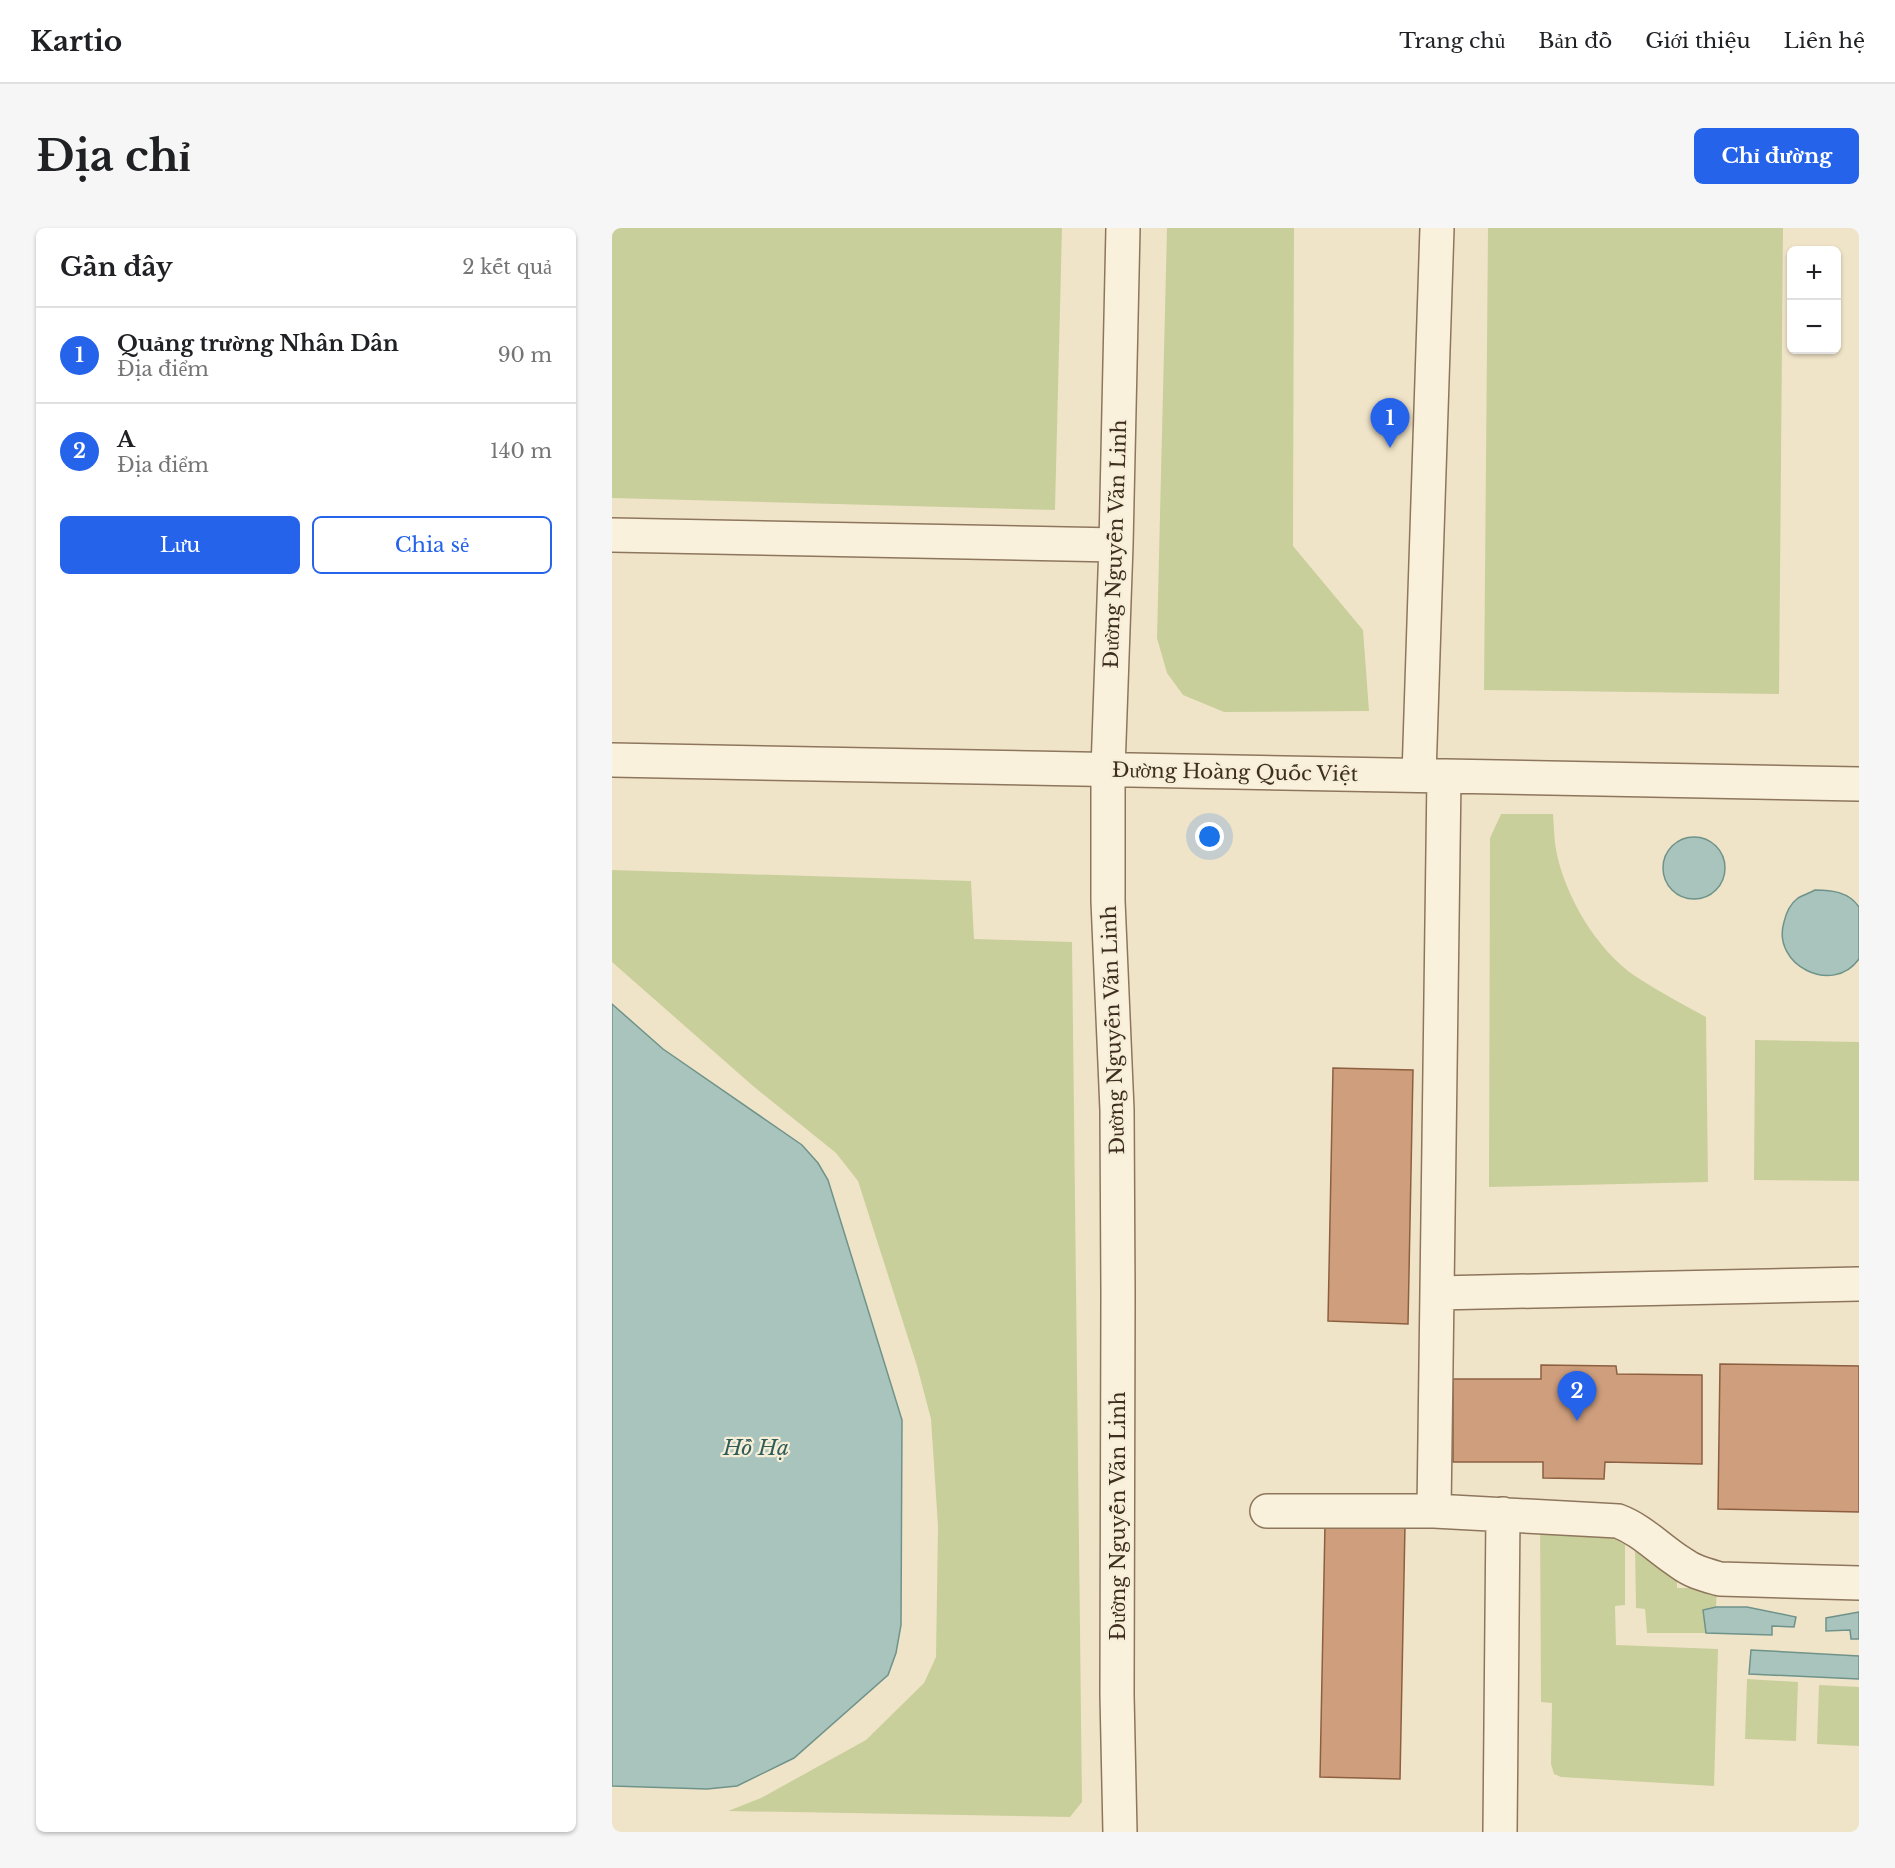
<!DOCTYPE html>
<html lang="vi">
<head>
<meta charset="utf-8">
<style>
	:root { --surface:#fff; --page:#f6f6f6; --text:#202124; --muted:#757577; --line:#e0e0e0; --accent:#2563eb }
	body { margin:0; font-family:"Libre Baskerville",serif; background:var(--page); color:var(--text) }
	.controls { position:absolute; right:18px; top:18px; display:grid; overflow:hidden; border-radius:9px; box-shadow:0 2px 4px #0004 }
	.controls button { width:54px; height:54px; display:grid; place-items:center; padding:0; border:0; border-bottom:2px solid var(--line); background:var(--surface); color:var(--text); font:30px sans-serif }
	.you { position:absolute; left:598px; top:609px; width:21px; height:21px; margin:-15px; border:4px solid #fff; border-radius:50%; background:#1a73e8; box-shadow:0 0 0 9px #1a73e833 }
	.badge { display:grid; place-items:center; width:39px; height:39px; border-radius:50%; background:var(--accent); color:#fff; font-size:20px; font-weight:700 }
	.pin { position:absolute; translate:-50% -50px; filter:drop-shadow(0 2px 3px #0008) }
	.pin::after { content:''; position:absolute; top:32px; width:21px; height:18px; background:inherit; clip-path:polygon(0 0,100% 0,50% 100%) }
	.list { margin:0; padding:0; list-style:none }
	h2 { display:flex; justify-content:space-between; align-items:center; height:78px; margin:0; padding:0 24px; font-size:26px }
	h2 small { font-size:20px; font-weight:400; color:var(--muted) }
	.list li { display:grid; grid-template-columns:39px 1fr auto; gap:18px; align-items:center; box-sizing:border-box; height:96px; padding:0 24px; border-top:2px solid var(--line) }
	.list b { display:block; font-size:22px; white-space:nowrap }
	.list p { margin:0; font-size:20px; white-space:nowrap; color:var(--muted) }
	.list em { font-size:20px; font-style:normal; color:var(--muted) }
	.actions { display:flex; gap:12px; padding:18px 24px }
	.actions a { flex:1; padding:14px 0; border:2px solid var(--accent); border-radius:9px; text-align:center; font-size:21px; color:var(--accent) }
	.actions .main { background:var(--accent); color:#fff }
	.map { position:relative; flex:none; width:1247px; height:1604px; overflow:hidden; border-radius:9px }
	header { display:flex; align-items:center; gap:36px; box-sizing:border-box; height:84px; padding:0 30px; background:var(--surface); border-bottom:2px solid var(--line) }
	header strong { font-size:28px }
	nav { display:flex; gap:33px; margin-inline-start:auto; font-size:21px }
	.intro { display:flex; align-items:center; justify-content:space-between; box-sizing:border-box; height:144px; padding:0 36px }
	h1 { margin:0; font-size:42px }
	.button { padding:15px 27px; border-radius:9px; background:var(--accent); color:#fff; font-size:21px; font-weight:700 }
	main { display:flex; gap:36px; padding:0 36px }
	aside { flex:1; background:var(--surface); border-radius:9px; box-shadow:0 2px 4px #0004 }
	.map>svg:first-child { display:block }
	.green { fill:#c9cf9b }
	.water { fill:#a9c4bc; stroke:#6f938a; stroke-width:1.5 }
	.building { fill:#cf9f7d; stroke:#8d5f41; stroke-width:1.5 }
	.lines { fill:none; stroke-linecap:round; stroke-linejoin:round }
	.minor-casing { stroke:#8d765c; stroke-width:36 }
	.minor { stroke:#faf1dc; stroke-width:33 }
	.labels { text-anchor:middle; stroke-width:4.5; stroke-linejoin:round; paint-order:stroke }
	.street-label { font-size:20px; fill:#3d2e20; stroke:#f7eed8 }
	.water-label { font-size:21px; font-style:italic; fill:#2f5d5a; stroke:#f7eed8 }
</style>
</head>
<body>
<header>
<strong>Kartio</strong>
<nav><a>Trang chủ</a><a>Bản đồ</a><a>Giới thiệu</a><a>Liên hệ</a></nav>
</header>
<div class="intro"><h1>Địa chỉ</h1><a class="button">Chỉ đường</a></div>
<main>
<aside>
<h2>Gần đây<small>2 kết quả</small></h2>
<ul class="list">
<li><span class="badge">1</span><div><b>Quảng trường Nhân Dân</b><p>Địa điểm</p></div><em>90 m</em></li>
<li><span class="badge">2</span><div><b>A</b><p>Địa điểm</p></div><em>140 m</em></li>
</ul>
<div class="actions"><a class="main">Lưu</a><a>Chia sẻ</a></div>
</aside>
<div class="map">
<svg width="1247" height="1604" viewBox="0 0 1247 1604">
	<rect width="100%" height="100%" fill="#f0e4c8"/>
	<path class="green" d="M0 0H450L443 282 0 270Z
		M555 0H682L681 318 751 402 757 483 612 484 571 467 555 445 545 410Z
		M876 0H1171L1167 466 872 462Z
		M889 586H941C942 598 942 611 944 622 953 668 984 721 1023 748 1046 763 1070 776 1094 789L1096 954 877 959 878 610Z
		M0 642 359 653 362 711 460 714 470 1574 458 1589 116 1583 149 1570 254 1512 312 1455 324 1429 326 1298 319 1191 305 1138 246 953 224 925 141 858 0 734Z
		M1143 812 1247 814V953L1142 952Z
		M928 1288 1013 1293V1377L1003 1378 1004 1417 1106 1421 1102 1558 949 1549 942 1546 939 1536 940 1475 929 1474Z
		M1023 1319H1065V1360H1105L1104 1379 1091 1383 1094 1405H1035L1033 1381 1024 1380Z
		M1135 1451 1186 1454 1184 1513 1133 1511Z
		M1207 1457 1247 1459V1518L1205 1516Z"/>
	<path class="water" d="M1051 640a31 31 0 1 1 62 0a31 31 0 1 1-62 0Z
		M1203 662C1220 662 1237 664 1247 679V731C1221 768 1159 737 1172 694 1174 685 1178 676 1186 670 1191 667 1198 665 1203 662Z
		M0 776 51 821 190 917 206 935 216 952 290 1192 289 1397 284 1425 276 1447 182 1530 125 1558 95 1561 0 1558Z
		M1104 1379H1135L1184 1389 1182 1399 1160 1398V1407L1094 1405 1091 1382Z
		M1247 1384V1411H1239L1238 1402 1214 1403V1390Z
		M1139 1422 1247 1428V1451L1137 1446Z"/>
	<path class="building" d="M721 840 801 842 796 1096 716 1093Z
		M1108 1136 1247 1138V1284L1106 1281Z
		M929 1137 1004 1138 1005 1146 1090 1147V1236L993 1234 992 1251 931 1250V1234H841V1151H929Z
		M713 1296 793 1297 788 1551 708 1549Z"/>
	<g class="lines">
		<defs>
			<path id="minor" d="M0 307 504 317
				M0 532 1247 556
				M807 547 825 0
				M825 1065 1247 1056
				M655 1283H822L1006 1293C1030 1302 1047 1321 1069 1335 1081 1344 1094 1347 1108 1351L1247 1355
				M822 1283 832 548
				M508 1604 505 1467 506 1066 505 882 496 673V541L504 317 511 0
				M888 1604 891 1286"/>
		</defs>
		<use href="#minor" class="minor-casing"/>
		<use href="#minor" class="minor"/>
	</g>
	<g class="labels">
		<g class="street-label">
			<text transform="translate(503 316) rotate(-88)" y="7">Đường Nguyễn Văn Linh</text>
			<text transform="translate(623 544) rotate(1)" y="7">Đường Hoàng Quốc Việt</text>
			<text transform="translate(501 802) rotate(-92)" y="7">Đường Nguyễn Văn Linh</text>
			<text transform="translate(506 1288) rotate(-90)" y="7">Đường Nguyễn Văn Linh</text>
		</g>
		<g class="water-label">
			<text x="144" y="1227">Hồ Hạ</text>
		</g>
	</g>
</svg>
<div class="controls">
<button>+</button>
<button>−</button>
</div>
<div class="you"></div>
<div class="pin badge" style="left:778px;top:220px">1</div>
<div class="pin badge" style="left:965px;top:1193px">2</div>
</div>
</main>
</body>
</html>
